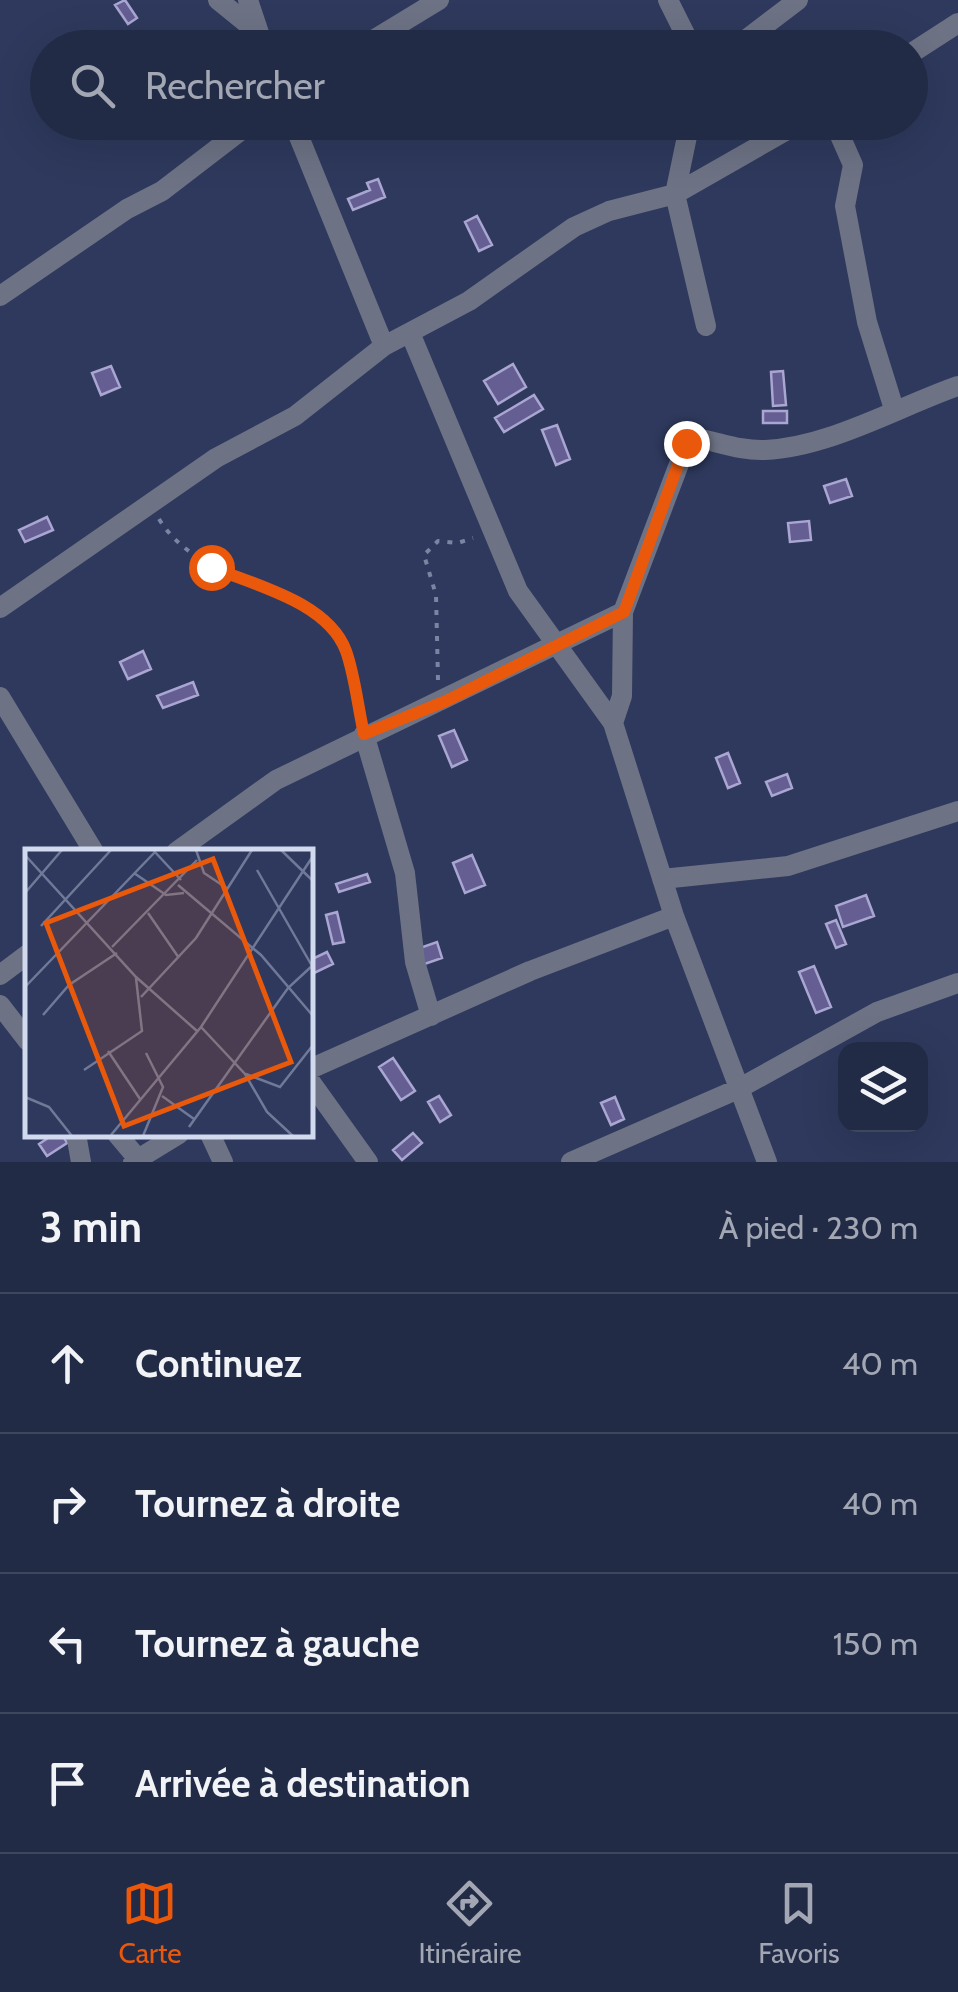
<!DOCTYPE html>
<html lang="fr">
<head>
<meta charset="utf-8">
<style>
	:root { --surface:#222b46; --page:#2a334d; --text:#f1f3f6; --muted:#a2a7b3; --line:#3f475f; --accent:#ea580c }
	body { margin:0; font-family:Cabin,sans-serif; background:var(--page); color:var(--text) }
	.controls { position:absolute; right:30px; bottom:30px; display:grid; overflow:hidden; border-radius:20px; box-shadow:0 10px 40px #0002 }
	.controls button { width:90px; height:90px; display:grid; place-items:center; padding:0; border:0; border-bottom:2px solid var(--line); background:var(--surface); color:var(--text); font:50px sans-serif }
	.stop { position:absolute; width:30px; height:30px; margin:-22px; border:8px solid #ea580c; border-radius:50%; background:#fff }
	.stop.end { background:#ea580c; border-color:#fff; box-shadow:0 2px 10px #0008 }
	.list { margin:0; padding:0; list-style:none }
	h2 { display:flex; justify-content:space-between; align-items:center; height:130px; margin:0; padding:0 40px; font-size:42px }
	h2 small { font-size:32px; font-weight:400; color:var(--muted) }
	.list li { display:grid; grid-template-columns:65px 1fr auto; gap:30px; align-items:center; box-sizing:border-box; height:140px; padding:0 40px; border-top:2px solid var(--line) }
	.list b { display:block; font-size:38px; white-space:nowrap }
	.list em { font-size:32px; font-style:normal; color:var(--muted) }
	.icon { flex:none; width:55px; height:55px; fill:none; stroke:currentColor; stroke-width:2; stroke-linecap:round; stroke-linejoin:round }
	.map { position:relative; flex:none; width:958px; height:1162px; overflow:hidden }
	.search { position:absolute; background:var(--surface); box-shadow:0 10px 40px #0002; left:30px; right:30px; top:30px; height:110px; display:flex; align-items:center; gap:25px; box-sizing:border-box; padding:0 35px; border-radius:55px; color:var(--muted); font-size:38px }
	.sheet { height:690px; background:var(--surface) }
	nav { display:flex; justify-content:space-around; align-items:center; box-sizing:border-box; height:140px; border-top:2px solid var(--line); background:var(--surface); font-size:28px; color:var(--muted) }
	nav a { display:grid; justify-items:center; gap:5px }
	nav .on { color:var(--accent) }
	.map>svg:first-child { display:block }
	.building { fill:#655e93; stroke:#aaa6d2; stroke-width:2.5 }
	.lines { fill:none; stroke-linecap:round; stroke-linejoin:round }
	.path { stroke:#7b84a2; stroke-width:4; stroke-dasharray:5 8; stroke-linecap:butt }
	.minor { stroke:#6d7385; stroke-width:20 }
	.route { stroke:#ea580c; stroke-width:12 }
	.inset-road { fill:none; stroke:#707998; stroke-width:2.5 }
	.view { fill:#e8590c; fill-opacity:0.15; stroke:#e8590c; stroke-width:5 }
	.inset-edge { fill:none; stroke:#d2daf0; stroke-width:5 }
</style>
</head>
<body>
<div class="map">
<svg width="958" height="1162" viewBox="0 0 958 1162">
	<rect width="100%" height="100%" fill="#2e395d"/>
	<path class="building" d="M125 0 137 18 128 24 115 5Z
		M378 179 385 197 353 210 348 199 370 190 367 183Z
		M477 216 492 245 479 251 465 222Z
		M513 364 526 387 498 404 484 381Z
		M111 366 120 387 101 395 92 373Z
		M783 371 786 405 773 406 771 372Z
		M534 395 543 409 504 432 495 418Z
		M763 411H787V423H763Z
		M557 425 570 459 556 465 542 430Z
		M846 479 852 496 830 503 824 486Z
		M47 517 53 530 25 542 19 530Z
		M809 521 811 540 790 542 788 523Z
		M143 651 151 669 128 679 120 662Z
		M193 682 198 695 163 708 157 696Z
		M454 730 467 760 452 767 439 736Z
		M728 753 740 783 728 788 716 758Z
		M787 774 792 788 772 796 766 782Z
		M472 855 485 885 465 893 453 863Z
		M367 874 370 882 339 892 336 884Z
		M866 895 874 916 843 927 836 906Z
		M337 912 344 942 333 944 326 915Z
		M836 920 846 944 836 948 826 924Z
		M437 942 442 958 419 966 414 950Z
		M327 952 333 964 310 975V960Z
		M814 966 831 1007 816 1013 799 972Z
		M393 1058 415 1091 401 1100 379 1067Z
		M439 1096 451 1115 440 1122 428 1102Z
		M615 1097 624 1119 611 1125 601 1103Z
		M413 1133 422 1143 402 1160 393 1150Z
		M54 1134H62L67 1143 47 1156 39 1144Z"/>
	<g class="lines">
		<path class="path" d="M159 519C200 585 289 578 332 628 352 650 353 687 359 715
			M438 680 436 595 424 555 438 541 458 543 473 538
			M310 909 313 908"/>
		<path class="minor" d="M218 0 255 30
			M248 0 264 48
			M668 0 692 48
			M360 48 439 0
			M735 48 798 0
			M910 54 958 23
			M293 122 384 346
			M690 122 675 194 706 326
			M834 122 853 165 845 206 867 322 894 409
			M0 296 127 209 162 191 252 122
			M411 335 518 591 613 723 674 916 767 1162
			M0 608 216 458 295 416 384 346 469 301 574 227 609 211 675 194 801 122
			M0 697 94 852
			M613 723 622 696 623 612 687 443 696 438C719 442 740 451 765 450 830 447 898 407 958 386
			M364 734 405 873 415 962 431 1016
			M176 852 276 780 623 612
			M662 879 788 866 958 811
			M0 975 28 954
			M0 1005 28 1041
			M310 1069 530 971 674 916
			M310 1081 368 1162
			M76 1134 81 1162
			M117 1134 138 1159
			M210 1134 223 1162
			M133 1162 179 1134
			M571 1162 738 1089 877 1012 958 983"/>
	</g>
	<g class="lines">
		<path class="route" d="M211 567C254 585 328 602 346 651 355 676 358 708 364 734L446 701 624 612 686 443"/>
	</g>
	<g transform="translate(25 849)">
		<rect width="288" height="288" fill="#2e395d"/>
		<path class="inset-road" d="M171 1 179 24 203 40M256 1 288 32M129 2 156 31M0 6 111 128 172 182M232 21 287 117M109 24 141 46 159 44M153 36 236 106 288 167M0 44 37 1M123 64 154 109M16 77 86 1M87 98 172 11M0 138 130 3M116 148 171 89 227 1M18 166 44 136 92 104M176 178 220 225 242 263 268 287M83 202 115 250M59 221 117 182 111 129M221 225 255 238 288 196M137 247 169 270M0 248 24 258 47 287M164 278 263 139 288 116M86 286 176 178 288 7M118 287 138 238 121 204"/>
		<path class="view" d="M188 10 266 213 99 277 21 74Z"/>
		<rect width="288" height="288" class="inset-edge"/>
	</g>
</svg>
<div class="controls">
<button><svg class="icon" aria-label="layers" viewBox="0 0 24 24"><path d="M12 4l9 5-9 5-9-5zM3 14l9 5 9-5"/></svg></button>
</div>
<div class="stop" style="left:211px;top:567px"></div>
<div class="stop end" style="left:686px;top:443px"></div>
<div class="search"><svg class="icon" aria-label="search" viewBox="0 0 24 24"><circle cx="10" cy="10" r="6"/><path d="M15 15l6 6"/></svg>Rechercher</div>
</div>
<section class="sheet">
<h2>3 min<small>À pied · 230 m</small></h2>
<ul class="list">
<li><svg class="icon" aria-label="ahead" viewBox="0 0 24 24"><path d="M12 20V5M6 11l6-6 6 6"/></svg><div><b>Continuez</b></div><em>40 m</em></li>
<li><svg class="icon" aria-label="right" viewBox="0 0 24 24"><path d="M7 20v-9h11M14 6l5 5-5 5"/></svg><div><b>Tournez à droite</b></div><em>40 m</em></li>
<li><svg class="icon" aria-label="left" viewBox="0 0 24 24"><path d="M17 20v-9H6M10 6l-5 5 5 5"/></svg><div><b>Tournez à gauche</b></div><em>150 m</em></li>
<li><svg class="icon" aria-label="arrive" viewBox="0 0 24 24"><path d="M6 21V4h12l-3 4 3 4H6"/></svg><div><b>Arrivée à destination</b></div></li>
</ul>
</section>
<nav>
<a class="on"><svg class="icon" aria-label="map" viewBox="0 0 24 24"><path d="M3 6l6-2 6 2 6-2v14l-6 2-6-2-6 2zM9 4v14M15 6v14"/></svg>Carte</a>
<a><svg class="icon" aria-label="directions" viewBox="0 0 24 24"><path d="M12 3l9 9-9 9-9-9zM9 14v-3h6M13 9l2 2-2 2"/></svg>Itinéraire</a>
<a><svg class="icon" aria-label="saved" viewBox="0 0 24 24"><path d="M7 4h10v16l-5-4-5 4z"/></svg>Favoris</a>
</nav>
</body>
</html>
